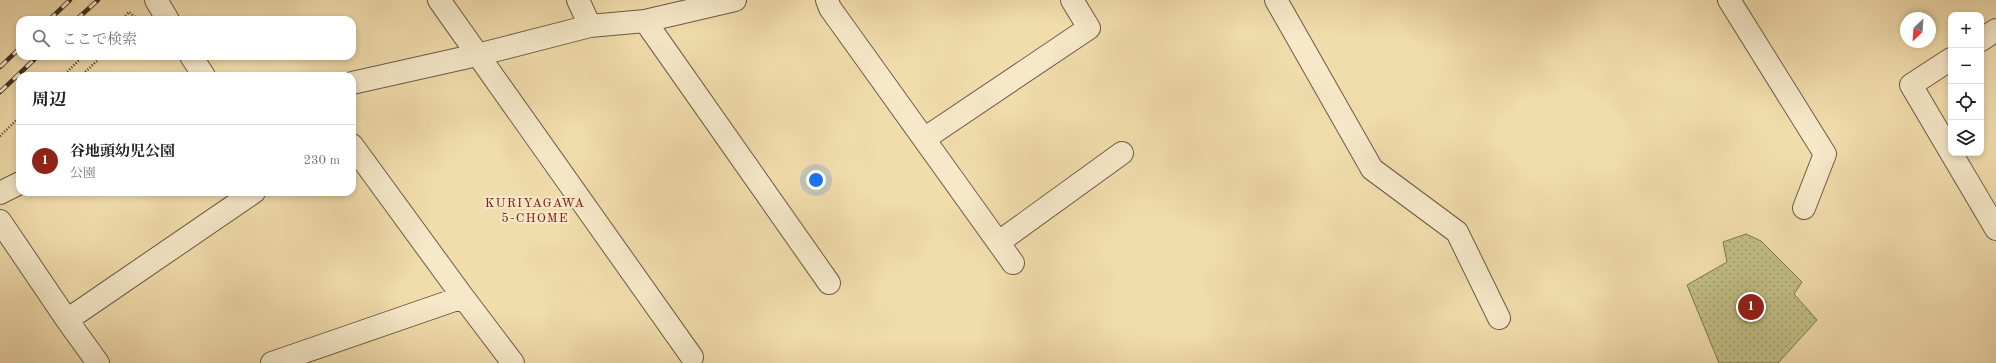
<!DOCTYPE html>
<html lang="ja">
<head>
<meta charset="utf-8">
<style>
	:root { --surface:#fff; --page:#f6f6f6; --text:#222; --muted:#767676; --line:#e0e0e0; --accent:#8f2418 }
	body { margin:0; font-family:"Old Standard TT","Noto Serif JP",serif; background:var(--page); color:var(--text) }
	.controls { position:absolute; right:12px; top:12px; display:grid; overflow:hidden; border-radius:8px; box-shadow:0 2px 6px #0003 }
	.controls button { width:36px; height:36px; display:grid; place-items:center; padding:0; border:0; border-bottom:1px solid var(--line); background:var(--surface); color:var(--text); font:20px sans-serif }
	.compass { position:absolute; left:1900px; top:12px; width:36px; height:36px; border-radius:50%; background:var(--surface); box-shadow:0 2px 6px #0003; rotate:205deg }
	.you { position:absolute; left:816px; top:180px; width:14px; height:14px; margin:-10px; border:3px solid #fff; border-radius:50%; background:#1a73e8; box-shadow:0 0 0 6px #1a73e833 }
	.badge { display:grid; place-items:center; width:26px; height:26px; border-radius:50%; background:var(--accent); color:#fff; font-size:13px; font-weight:700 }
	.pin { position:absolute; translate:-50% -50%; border:2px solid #fff; box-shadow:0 1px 4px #0006 }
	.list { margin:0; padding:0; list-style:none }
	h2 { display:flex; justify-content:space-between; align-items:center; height:52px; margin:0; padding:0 16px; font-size:17px }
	h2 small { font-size:13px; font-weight:400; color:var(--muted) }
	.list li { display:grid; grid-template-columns:26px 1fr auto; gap:12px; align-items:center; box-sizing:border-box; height:72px; padding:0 16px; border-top:1px solid var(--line) }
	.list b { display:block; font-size:15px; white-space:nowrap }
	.list p { margin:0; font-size:13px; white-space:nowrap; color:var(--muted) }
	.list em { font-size:13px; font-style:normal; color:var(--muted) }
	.icon { flex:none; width:22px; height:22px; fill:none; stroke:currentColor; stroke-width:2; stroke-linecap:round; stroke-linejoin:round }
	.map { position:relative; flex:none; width:1996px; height:363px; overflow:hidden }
	.search { position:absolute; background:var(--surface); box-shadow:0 2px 6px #0003; left:16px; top:16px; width:340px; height:44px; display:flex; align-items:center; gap:10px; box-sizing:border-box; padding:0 14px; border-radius:12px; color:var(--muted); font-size:15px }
	.panel { position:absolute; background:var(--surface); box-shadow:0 2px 6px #0003; left:16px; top:72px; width:340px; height:124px; border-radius:12px }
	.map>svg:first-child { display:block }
	.park { fill:url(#park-dots); stroke:#7f7752 }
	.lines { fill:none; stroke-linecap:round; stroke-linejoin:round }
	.minor-casing { stroke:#6a5b43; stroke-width:24 }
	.path { stroke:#3d3020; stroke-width:2.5; stroke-dasharray:1 2; stroke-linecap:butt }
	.minor { stroke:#f6e8c9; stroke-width:22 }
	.rail-casing { stroke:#3d3020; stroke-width:4.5 }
	.rail { stroke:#f6e8c9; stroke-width:3; stroke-dasharray:9; stroke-linecap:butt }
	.labels { text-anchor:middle; stroke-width:4; stroke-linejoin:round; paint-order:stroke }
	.neighbourhood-label { font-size:13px; letter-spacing:1px; fill:#7a1f14; stroke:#f6e8c9 }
</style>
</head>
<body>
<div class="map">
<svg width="1996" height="363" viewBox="0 0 1996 363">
	<defs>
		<pattern id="park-dots" width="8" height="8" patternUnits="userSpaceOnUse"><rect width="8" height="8" fill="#c1be85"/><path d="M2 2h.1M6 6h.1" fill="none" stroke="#9e9b6c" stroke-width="1.8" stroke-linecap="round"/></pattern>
	</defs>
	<rect width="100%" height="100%" fill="#f1dcac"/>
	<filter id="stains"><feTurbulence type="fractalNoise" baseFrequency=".005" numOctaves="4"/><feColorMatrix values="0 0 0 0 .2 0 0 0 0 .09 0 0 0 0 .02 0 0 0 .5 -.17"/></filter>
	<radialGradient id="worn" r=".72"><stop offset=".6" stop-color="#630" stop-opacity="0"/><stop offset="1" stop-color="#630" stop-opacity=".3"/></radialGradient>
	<path class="park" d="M1746 234 1761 241 1802 282 1794 294 1817 320 1778 363H1719L1687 285 1727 262 1723 242Z"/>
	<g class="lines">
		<defs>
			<path id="minor" d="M156 0 168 20
				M439 0 692 357
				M578 0 590 26
				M827 0 830 8 1013 263
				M1276 0 1372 169 1457 232 1499 318
				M1729 0 1825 154 1804 208
				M645 21 829 283
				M1981 40 1996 30
				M191 56 204 76
				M1951 59 1911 85 1996 229
				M352 83 477 55 590 26 645 21 735 0
				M924 139 1089 28 1072 0
				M352 145 463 297
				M0 193 20 183
				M0 221 67 320 254 192
				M999 242 1122 153
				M67 320 98 363
				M272 363 463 297 513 363"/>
		</defs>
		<use href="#minor" class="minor-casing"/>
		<path class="path" d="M121 20 129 12 135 17
			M63 76 83 56
			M81 76 102 56
			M0 136 20 117"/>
		<use href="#minor" class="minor"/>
		<defs>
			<path id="rail" d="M49 20 70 0
				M76 20 98 0
				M0 67 20 48
				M0 92 38 56"/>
		</defs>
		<use href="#rail" class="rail-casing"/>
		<use href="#rail" class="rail"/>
	</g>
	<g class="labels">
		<g class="neighbourhood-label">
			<text x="535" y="207">KURIYAGAWA<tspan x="535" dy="15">5-CHOME</tspan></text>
		</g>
	</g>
	<rect width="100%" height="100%" filter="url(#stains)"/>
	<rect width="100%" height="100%" fill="url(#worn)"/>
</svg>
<div class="controls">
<button>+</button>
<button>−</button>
<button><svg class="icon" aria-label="locate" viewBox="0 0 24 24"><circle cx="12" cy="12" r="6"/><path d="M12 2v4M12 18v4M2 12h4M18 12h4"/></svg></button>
<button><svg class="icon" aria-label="layers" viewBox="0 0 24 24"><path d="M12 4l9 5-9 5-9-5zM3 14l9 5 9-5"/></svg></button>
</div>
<svg class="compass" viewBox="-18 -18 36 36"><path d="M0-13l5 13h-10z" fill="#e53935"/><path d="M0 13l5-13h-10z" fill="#767676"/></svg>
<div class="you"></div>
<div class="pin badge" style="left:1751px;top:307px">1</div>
<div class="search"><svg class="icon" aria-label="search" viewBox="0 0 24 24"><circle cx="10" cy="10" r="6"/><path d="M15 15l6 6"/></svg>ここで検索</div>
<section class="panel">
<h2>周辺<small></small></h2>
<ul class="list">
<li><span class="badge">1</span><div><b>谷地頭幼児公園</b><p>公園</p></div><em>230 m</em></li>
</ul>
</section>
</div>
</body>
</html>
